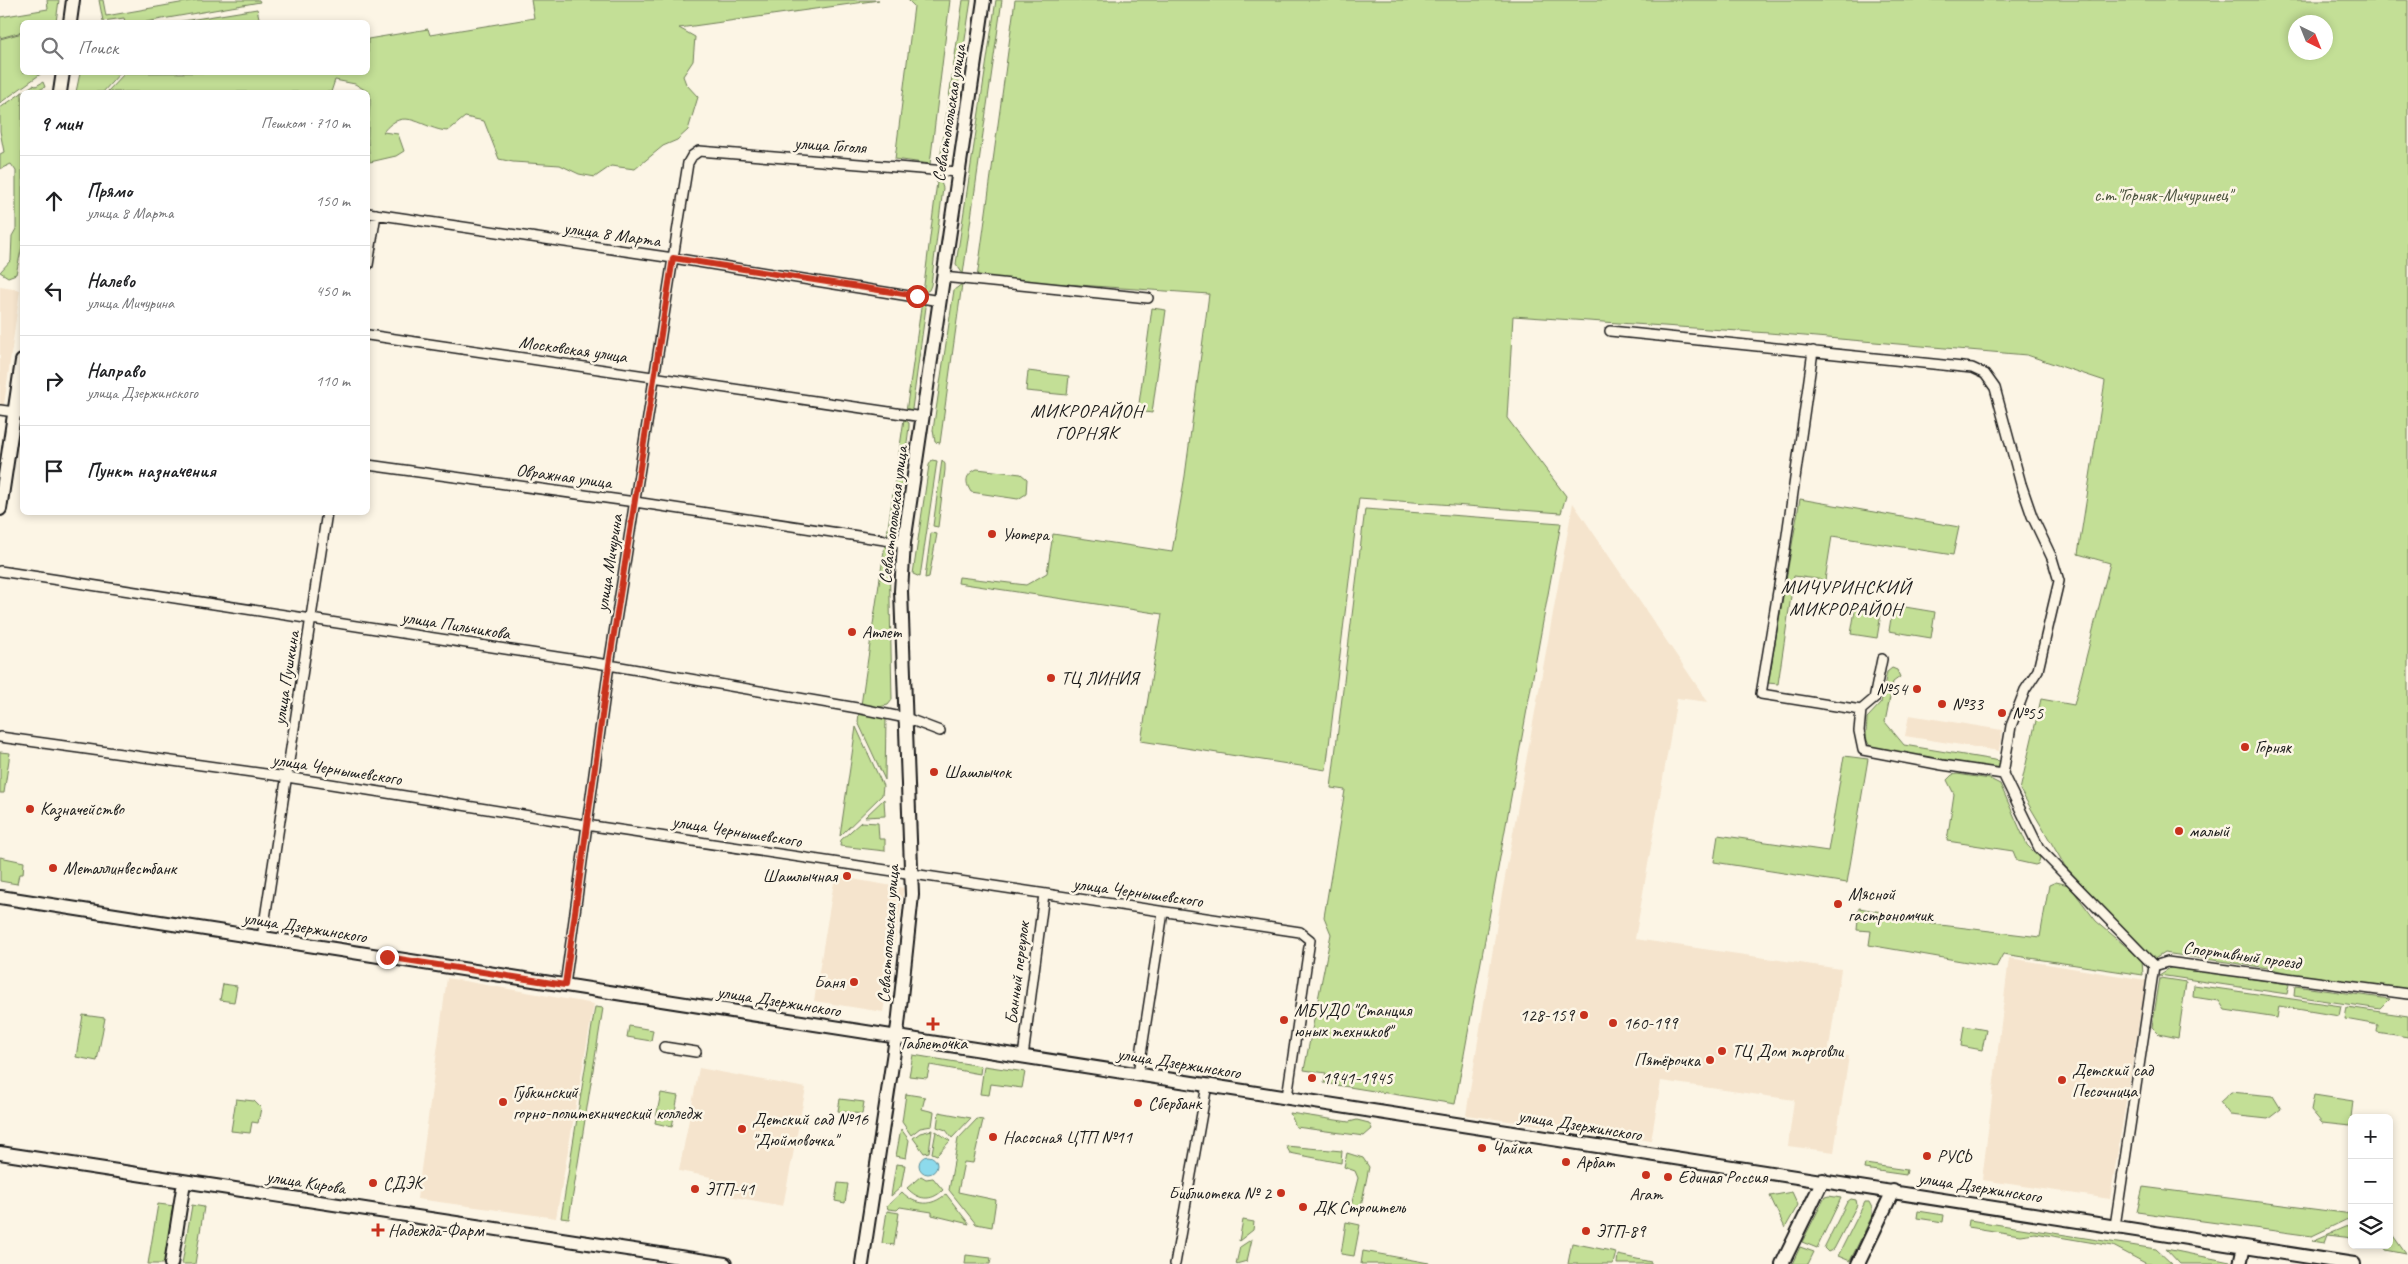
<!DOCTYPE html>
<html lang="ru">
<head>
<meta charset="utf-8">
<style>
	:root { --surface:#fff; --page:#f2f2f2; --text:#202124; --muted:#757577; --line:#e0e0e0 }
	body { margin:0; font-family:Caveat,sans-serif; background:var(--page); color:var(--text) }
	.controls { position:absolute; right:15px; bottom:15px; display:grid; overflow:hidden; border-radius:8px; box-shadow:0 2px 8px #0003 }
	.controls button { width:45px; height:45px; display:grid; place-items:center; padding:0; border:0; border-bottom:1px solid var(--line); background:var(--surface); color:var(--text); font:25px sans-serif }
	.compass { position:absolute; left:2288px; top:15px; width:45px; height:45px; border-radius:50%; background:var(--surface); box-shadow:0 2px 8px #0003; rotate:137deg }
	.stop { position:absolute; width:15px; height:15px; margin:-11px; border:4px solid #c8321e; border-radius:50%; background:#fff }
	.stop.end { background:#c8321e; border-color:#fff; box-shadow:0 1px 5px #0008 }
	.list { margin:0; padding:0; list-style:none }
	h2 { display:flex; justify-content:space-between; align-items:center; height:65px; margin:0; padding:0 20px; font-size:21px }
	h2 small { font-size:16px; font-weight:400; color:var(--muted) }
	.list li { display:grid; grid-template-columns:32px 1fr auto; gap:15px; align-items:center; box-sizing:border-box; height:90px; padding:0 20px; border-top:1px solid var(--line) }
	.list b { display:block; font-size:19px; white-space:nowrap }
	.list p { margin:0; font-size:16px; white-space:nowrap; color:var(--muted) }
	.list em { font-size:16px; font-style:normal; color:var(--muted) }
	.icon { flex:none; width:28px; height:28px; fill:none; stroke:currentColor; stroke-width:2; stroke-linecap:round; stroke-linejoin:round }
	.map { position:relative; flex:none; width:2408px; height:1264px; overflow:hidden }
	.search { position:absolute; background:var(--surface); box-shadow:0 2px 8px #0003; left:20px; top:20px; width:350px; height:55px; display:flex; align-items:center; gap:12px; box-sizing:border-box; padding:0 18px; border-radius:8px; color:var(--muted); font-size:19px }
	.panel { position:absolute; background:var(--surface); box-shadow:0 2px 8px #0003; left:20px; top:90px; width:350px; height:425px; border-radius:8px }
	.map>svg:first-child { display:block }
	.built { fill:#f5e4cd }
	.green { fill:#c3df96; stroke:#707e59; fill-rule:evenodd }
	.water { fill:#8ddaec; stroke:#608e99 }
	.lines { fill:none; stroke-linecap:round; stroke-linejoin:round }
	.street-casing { stroke:#1c1c1c; stroke-width:12 }
	.secondary-casing { stroke:#1c1c1c; stroke-width:16 }
	.street { stroke:#fcf5e5; stroke-width:9 }
	.secondary { stroke:#fcf5e5; stroke-width:12 }
	.route { stroke:#c8321e; stroke-width:6 }
	.poi-dot { fill:#c8321e; stroke:#fcf5e5; stroke-width:2 }
	.labels { text-anchor:middle; stroke-width:5; stroke-linejoin:round; paint-order:stroke }
	.street-label { font-size:18px; fill:#1c1c1c; stroke:#fcf5e5 }
	.park-label { font-size:18px; fill:#4e5641; stroke:#fcf5e5 }
	.poi-label { font-size:18px; fill:#1c1c1c; stroke:#fcf5e5; text-anchor:start }
	.neighbourhood-label { font-size:19px; letter-spacing:1px; fill:#1c1c1c; stroke:#fcf5e5 }
</style>
</head>
<body>
<div class="map">
<svg width="2408" height="1264" viewBox="0 0 2408 1264">
	<rect width="100%" height="100%" fill="#fcf5e5"/>
	<filter id="ink" filterUnits="userSpaceOnUse"><feTurbulence type="fractalNoise" baseFrequency=".02" numOctaves="2"/><feDisplacementMap in="SourceGraphic" scale="10" xChannelSelector="R" yChannelSelector="G"/><feConvolveMatrix kernelMatrix="1 2 1 2 8 2 1 2 1" color-interpolation-filters="sRGB"/></filter>
	<g filter="url(#ink)">
		<path class="built" d="M0 287 20 290 4 405H0Z
			M1573 503 1708 702 1677 698 1635 939 1841 969 1828 1054 1849 1056 1834 1152 1788 1146 1794 1100 1661 1081 1651 1141 1466 1115 1501 899Z
			M1909 715 2002 730 1999 751 1905 736Z
			M835 876 904 888 883 1012 814 1001Z
			M2009 958 2146 980 2110 1199 1982 1180Z
			M447 978 594 1004 556 1218 417 1199Z
			M699 1068 806 1088 783 1206 708 1192 711 1177 679 1171Z"/>
		<path class="green" d="M47 0H59L56 22H22V32L0 38V17L48 9Z
			M99 0H103L106 16 197 0H259L260 2 145 22H125L124 18 103 21Z
			M531 0H879L679 28 695 37 693 61 683 76 686 84 698 97 688 130 677 140 663 146 635 169 611 166 595 177 579 174 560 165 513 162 499 159 484 121 465 117 448 131C423 130 405 104 383 132L398 134 404 151 396 156 370 162C369 151 367 140 368 129 368 117 371 106 370 93L355 84 335 80 331 92H107L125 73 368 72V39L428 29 430 35 534 18Z
			M908 0H950L930 164 895 159 914 6Z
			M963 0H971L947 159 945 163 939 167Z
			M996 0H1002L963 274 956 264Z
			M1015 0H2408V989L2300 976 2268 968 2164 953 2153 960 2065 866 2020 790 2041 699 2074 705 2110 563 2078 554 2105 381 2027 355 1769 333 1513 316 1507 418 1566 496 1561 513 1359 498 1326 770 1141 741 1162 614 958 583 959 577 1026 585 1047 573 1053 534 1172 552 1185 476 1209 294 977 278ZM2296 22H2326V52H2296Z
			M257 9 260 22H177Z
			M22 33V72L42 73 0 103V39Z
			M80 73V72L120 73 103 92H76Z
			M43 82 45 87 35 92H22V246L16 274 8 277 0 272 11 260 12 236 16 229V171L11 164 0 169V154L4 152 0 131V108L33 85 36 86Z
			M938 174 943 188 931 285 929 290 923 293Z
			M962 284 940 443 935 442 933 430 954 290Z
			M922 301 926 307 912 409 906 412Z
			M1152 308 1166 310 1152 413 1138 411Z
			M1028 371 1069 376 1067 395 1026 391Z
			M904 419 909 423V427L896 527 887 535Z
			M932 460 937 461 920 577 913 574 929 465Z
			M942 460 945 464V470L938 527 933 526Z
			M977 469 1021 474 1027 479 1026 494 1018 499 971 492C964 481 966 474 977 469Z
			M1800 499 1959 527 1953 555 1832 536 1825 580 1794 576 1778 684 1768 683Z
			M1365 509 1561 523 1455 1104 1324 1083 1326 1073 1304 1070 1331 934 1324 917 1345 790 1331 788Z
			M931 533 937 534 929 577 925 578Z
			M885 544 889 551 892 700 888 705 879 707 861 705Z
			M1856 604 1882 608 1877 638 1851 634Z
			M1893 605 1935 612 1931 638 1889 631Z
			M1892 668 1897 670 1900 677 1893 682 1885 722 1904 745 2000 761 2001 767 1999 769 1873 748C1863 742 1867 729 1867 718L1881 703 1887 672Z
			M859 713 886 718 885 780 858 722Z
			M856 727 883 786 882 795 840 836Z
			M0 752 10 753 4 793H0Z
			M1844 756 1868 759 1847 883 1714 862 1718 835 1828 851Z
			M1957 774 1990 779 2000 784 2027 845 2040 858 2038 864 2035 865 2017 861 2013 851 1947 841 1954 794 1947 780 1952 775Z
			M884 799 885 816 865 817Z
			M861 822 878 823 879 839H885V851L840 846 841 840Z
			M0 857 24 862 23 874H19L17 884 0 881Z
			M2056 882 2069 885 2096 921 2142 960 2143 975 2003 954 1996 967 1869 945 1871 931 1857 930 1859 908 1887 913 1891 919 2040 937 2049 885Z
			M2174 967 2289 984 2287 994 2159 975 2170 968Z
			M2160 978 2186 982 2178 1038 2159 1034 2152 1027Z
			M223 984 237 986 234 1002 220 1000Z
			M2194 985 2341 1006 2339 1016 2279 1006 2277 1018 2225 1010 2219 1001 2193 997Z
			M2295 986 2390 999 2380 1009 2294 996Z
			M595 1007 603 1008 569 1219 561 1218Z
			M2347 1007 2408 1016V1037L2377 1032 2378 1025 2345 1019Z
			M83 1015 105 1018 97 1061 76 1057Z
			M629 1026 653 1030 651 1041 627 1037Z
			M1964 1026 1986 1030 1982 1050 1961 1046Z
			M913 1055 981 1066 980 1074 930 1065 927 1078 909 1076Z
			M984 1066 1025 1072 1022 1088 991 1084 989 1095 980 1094Z
			M2231 1092 2273 1096 2281 1109 2268 1119 2230 1115 2220 1102Z
			M661 1093 678 1096 672 1127 655 1123Z
			M906 1094 925 1097 922 1109 934 1112 932 1126 920 1128 911 1135 902 1122Z
			M2314 1095 2353 1101 2350 1126 2322 1123 2311 1110Z
			M236 1099 254 1101 261 1108 258 1123 252 1122 250 1133 231 1131Z
			M840 1099 864 1102 862 1114 838 1111Z
			M939 1112 971 1118 952 1138 946 1130 937 1127Z
			M1290 1113 1349 1122 1357 1120 1369 1123 1372 1129 1364 1136 1296 1127Z
			M977 1119 983 1120 973 1163 964 1162 958 1192 996 1200 992 1227 976 1224 949 1190 958 1139Z
			M901 1129 909 1140 906 1158 896 1156Z
			M932 1130 929 1152 924 1153 913 1138 920 1133Z
			M936 1131 950 1141 937 1155 932 1153Z
			M1286 1146 1342 1151 1341 1163 1290 1153Z
			M1347 1153 1363 1158 1369 1167 1360 1211 1350 1210 1358 1178 1355 1171 1344 1167Z
			M896 1164 905 1165 901 1187 891 1196Z
			M1865 1164 1907 1170 1906 1175 1864 1169Z
			M921 1176 926 1179 933 1178 943 1190C931 1202 918 1200 907 1188Z
			M838 1183 848 1184 845 1203 835 1201Z
			M2143 1187 2352 1214V1217L2312 1236 2137 1212Z
			M902 1192C916 1206 931 1207 946 1194L969 1224 932 1215V1212L900 1207 897 1210 888 1209 887 1206Z
			M1792 1192 1798 1205 1785 1228 1770 1196Z
			M1829 1196 1841 1198 1817 1248 1802 1242 1825 1197Z
			M1851 1199 1856 1200 1857 1205 1834 1249 1828 1252 1824 1248 1847 1202Z
			M1865 1202H1869L1872 1208V1216L1850 1261 1838 1256Z
			M158 1204 175 1206 165 1264H148Z
			M192 1205 204 1207 195 1264H182Z
			M887 1211 899 1213 894 1245 882 1243Z
			M1918 1211 1944 1215 1943 1222 1917 1218Z
			M1243 1220 1254 1222 1253 1230 1239 1241Z
			M1969 1220 2156 1249 2172 1264H2147L2113 1246 2035 1233 2020 1235 1968 1227Z
			M1346 1222 1360 1225 1354 1256 1341 1254Z
			M2352 1224V1238L2328 1235 2325 1243 2312 1241Z
			M2389 1230 2406 1254 2386 1250 2384 1245H2389Z
			M1252 1239 1247 1261 1236 1264 1240 1247Z
			M1572 1243 1616 1252 1613 1264H1568Z
			M1800 1247 1814 1252 1808 1264H1792Z
			M2166 1249 2230 1262V1264H2180Z
			M1363 1251 1429 1263V1264H1361Z
			M966 1255 991 1258 990 1264H965Z
			M1618 1255 1651 1262V1264H1617Z"/>
		<path class="water" d="M919 1165a9 9 0 1 1 18 0a9 9 0 1 1-18 0Z"/>
		<g class="lines">
			<defs>
				<path id="street" d="M368 213 673 258 940 301
					M368 265 376 214
					M943 277 1148 298
					M1610 331 1972 368 1985 374 1995 388 2021 484 2032 516 2052 558 2059 581 2038 670 2025 690 2011 726 2003 774 2039 848 2154 966
					M368 335 923 417
					M1813 351 1785 549 1761 694 1861 710 1859 731 1863 750 1942 765 2003 774
					M0 410 22 413
					M368 465 635 502 904 543
					M0 571 609 665 857 708 906 718 940 731
					M1861 710 1874 699 1882 659
					M0 737 287 777 586 825 1300 932 1310 940 1287 1097
					M262 938 327 512
					M565 985 609 665 688 163 692 156 699 151 958 172
					M664 1047 696 1052
					M1023 1057 1044 894
					M1138 1074 1163 912
					M2115 1226 2154 966 2167 962 2408 994
					M1175 1264 1207 1085"/>
				<path id="secondary" d="M70 22 73 0
					M60 92 63 72
					M0 509 22 361
					M0 897 2354 1264
					M0 1153 725 1264
					M171 1264 184 1182
					M862 1264 898 1025 912 895 901 591 904 543 984 0
					M1782 1264 1823 1180
					M1858 1264 1893 1191
					M2240 1264 2244 1247"/>
			</defs>
			<use href="#street" class="street-casing"/>
			<use href="#secondary" class="secondary-casing"/>
			<use href="#street" class="street"/>
			<use href="#secondary" class="secondary"/>
		</g>
	</g>
	<g class="lines" filter="url(#ink)">
		<path class="route" d="M387 957 565 985 609 665 673 258 917 296"/>
	</g>
	<g class="poi-dot">
		<circle cx="992" cy="534" r="5"/>
		<circle cx="852" cy="632" r="5"/>
		<circle cx="1051" cy="678" r="5"/>
		<circle cx="1917" cy="689" r="5"/>
		<circle cx="1942" cy="704" r="5"/>
		<circle cx="2002" cy="713" r="5"/>
		<circle cx="2245" cy="747" r="5"/>
		<circle cx="934" cy="772" r="5"/>
		<circle cx="30" cy="809" r="5"/>
		<circle cx="2179" cy="831" r="5"/>
		<circle cx="53" cy="868" r="5"/>
		<circle cx="847" cy="876" r="5"/>
		<circle cx="1838" cy="904" r="5"/>
		<circle cx="854" cy="982" r="5"/>
		<circle cx="1584" cy="1015" r="5"/>
		<circle cx="1284" cy="1020" r="5"/>
		<circle cx="1613" cy="1023" r="5"/>
		<path d="M930.5 1016.5h5v5h5v5h-5v5h-5v-5h-5v-5h5z"/>
		<circle cx="1722" cy="1051" r="5"/>
		<circle cx="1710" cy="1060" r="5"/>
		<circle cx="1312" cy="1078" r="5"/>
		<circle cx="2062" cy="1080" r="5"/>
		<circle cx="503" cy="1102" r="5"/>
		<circle cx="1138" cy="1103" r="5"/>
		<circle cx="742" cy="1129" r="5"/>
		<circle cx="993" cy="1137" r="5"/>
		<circle cx="1482" cy="1148" r="5"/>
		<circle cx="1927" cy="1156" r="5"/>
		<circle cx="1566" cy="1162" r="5"/>
		<circle cx="1646" cy="1175" r="5"/>
		<circle cx="1668" cy="1177" r="5"/>
		<circle cx="373" cy="1183" r="5"/>
		<circle cx="695" cy="1189" r="5"/>
		<circle cx="1281" cy="1193" r="5"/>
		<circle cx="1303" cy="1207" r="5"/>
		<path d="M375.5 1222.5h5v5h5v5h-5v5h-5v-5h-5v-5h5z"/>
		<circle cx="1586" cy="1231" r="5"/>
	</g>
	<g class="labels">
		<g class="street-label">
			<text transform="translate(949 113) rotate(-81)" y="6">Севастопольская улица</text>
			<text transform="translate(830 145) rotate(4)" y="6">улица Гоголя</text>
			<text transform="translate(612 234) rotate(8)" y="6">улица 8 Марта</text>
			<text transform="translate(573 349) rotate(8)" y="6">Московская улица</text>
			<text transform="translate(564 476) rotate(8)" y="6">Овражная улица</text>
			<text transform="translate(893 515) rotate(-83)" y="6">Севастопольская улица</text>
			<text transform="translate(609 563) rotate(-81)" y="6">улица Мичурина</text>
			<text transform="translate(456 625) rotate(9)" y="6">улица Пильчикова</text>
			<text transform="translate(286 678) rotate(-81)" y="6">улица Пушкина</text>
			<text transform="translate(337 769) rotate(9)" y="6">улица Чернышевского</text>
			<text transform="translate(737 831) rotate(9)" y="6">улица Чернышевского</text>
			<text transform="translate(1138 892) rotate(8)" y="6">улица Чернышевского</text>
			<text transform="translate(305 927) rotate(9)" y="6">улица Дзержинского</text>
			<text transform="translate(888 934) rotate(-86)" y="6">Севастопольская улица</text>
			<text transform="translate(2242 955) rotate(8)" y="6">Спортивный проезд</text>
			<text transform="translate(1017 973) rotate(-83)" y="6">Банный переулок</text>
			<text transform="translate(779 1001) rotate(9)" y="6">улица Дзержинского</text>
			<text transform="translate(1179 1063) rotate(9)" y="6">улица Дзержинского</text>
			<text transform="translate(1580 1125) rotate(9)" y="6">улица Дзержинского</text>
			<text transform="translate(306 1182) rotate(9)" y="6">улица Кирова</text>
			<text transform="translate(1980 1187) rotate(9)" y="6">улица Дзержинского</text>
		</g>
		<g class="park-label">
			<text x="2163" y="201">с.т."Горняк-Мичуринец"</text>
		</g>
		<g class="poi-label">
			<text x="1002" y="540">Уютера</text>
			<text x="862" y="638">Атлет</text>
			<text x="1061" y="684">ТЦ ЛИНИЯ</text>
			<text x="1907" y="695" text-anchor="end">№54</text>
			<text x="1952" y="710">№33</text>
			<text x="2012" y="719">№55</text>
			<text x="2255" y="753">Горняк</text>
			<text x="944" y="778">Шашлычок</text>
			<text x="40" y="815">Казначейство</text>
			<text x="2189" y="837">малый</text>
			<text x="63" y="874">Металлинвестбанк</text>
			<text x="837" y="882" text-anchor="end">Шашлычная</text>
			<text x="1848" y="900">Мясной<tspan x="1848" dy="21">гастрономчик</tspan></text>
			<text x="844" y="988" text-anchor="end">Баня</text>
			<text x="1294" y="1016">МБУДО "Станция<tspan x="1294" dy="21">юных техников"</tspan></text>
			<text x="1574" y="1021" text-anchor="end">128-159</text>
			<text x="1623" y="1029">160-199</text>
			<text x="933" y="1049" text-anchor="middle">Таблеточка</text>
			<text x="1732" y="1057">ТЦ Дом торговли</text>
			<text x="1700" y="1066" text-anchor="end">Пятёрочка</text>
			<text x="2072" y="1076">Детский сад<tspan x="2072" dy="21">Песочница</tspan></text>
			<text x="1322" y="1084">1941-1945</text>
			<text x="513" y="1098">Губкинский<tspan x="513" dy="21">горно-политехнический колледж</tspan></text>
			<text x="1148" y="1109">Сбербанк</text>
			<text x="752" y="1125">Детский сад №16<tspan x="752" dy="21">"Дюймовочка"</tspan></text>
			<text x="1003" y="1143">Насосная ЦТП №11</text>
			<text x="1492" y="1154">Чайка</text>
			<text x="1937" y="1162">РУСЬ</text>
			<text x="1576" y="1168">Арбат</text>
			<text x="1678" y="1183">Единая Россия</text>
			<text x="383" y="1189">СДЭК</text>
			<text x="705" y="1195">ЭТП-41</text>
			<text x="1271" y="1199" text-anchor="end">Библиотека № 2</text>
			<text x="1646" y="1200" text-anchor="middle">Агат</text>
			<text x="1313" y="1213">ДК Строитель</text>
			<text x="388" y="1236">Надежда-Фарм</text>
			<text x="1596" y="1237">ЭТП-89</text>
		</g>
		<g class="neighbourhood-label">
			<text x="1087" y="417">МИКРОРАЙОН<tspan x="1087" dy="22">ГОРНЯК</tspan></text>
			<text x="1846" y="593">МИЧУРИНСКИЙ<tspan x="1846" dy="22">МИКРОРАЙОН</tspan></text>
		</g>
	</g>
</svg>
<div class="controls">
<button>+</button>
<button>−</button>
<button><svg class="icon" aria-label="layers" viewBox="0 0 24 24"><path d="M12 4l9 5-9 5-9-5zM3 14l9 5 9-5"/></svg></button>
</div>
<svg class="compass" viewBox="-18 -18 36 36"><path d="M0-13l5 13h-10z" fill="#e53935"/><path d="M0 13l5-13h-10z" fill="#757577"/></svg>
<div class="stop" style="left:917px;top:296px"></div>
<div class="stop end" style="left:387px;top:957px"></div>
<div class="search"><svg class="icon" aria-label="search" viewBox="0 0 24 24"><circle cx="10" cy="10" r="6"/><path d="M15 15l6 6"/></svg>Поиск</div>
<section class="panel">
<h2>9 мин<small>Пешком · 710 m</small></h2>
<ul class="list">
<li><svg class="icon" aria-label="ahead" viewBox="0 0 24 24"><path d="M12 20V5M6 11l6-6 6 6"/></svg><div><b>Прямо</b><p>улица 8 Марта</p></div><em>150 m</em></li>
<li><svg class="icon" aria-label="left" viewBox="0 0 24 24"><path d="M17 20v-9H6M10 6l-5 5 5 5"/></svg><div><b>Налево</b><p>улица Мичурина</p></div><em>450 m</em></li>
<li><svg class="icon" aria-label="right" viewBox="0 0 24 24"><path d="M7 20v-9h11M14 6l5 5-5 5"/></svg><div><b>Направо</b><p>улица Дзержинского</p></div><em>110 m</em></li>
<li><svg class="icon" aria-label="arrive" viewBox="0 0 24 24"><path d="M6 21V4h12l-3 4 3 4H6"/></svg><div><b>Пункт назначения</b></div></li>
</ul>
</section>
</div>
</body>
</html>
